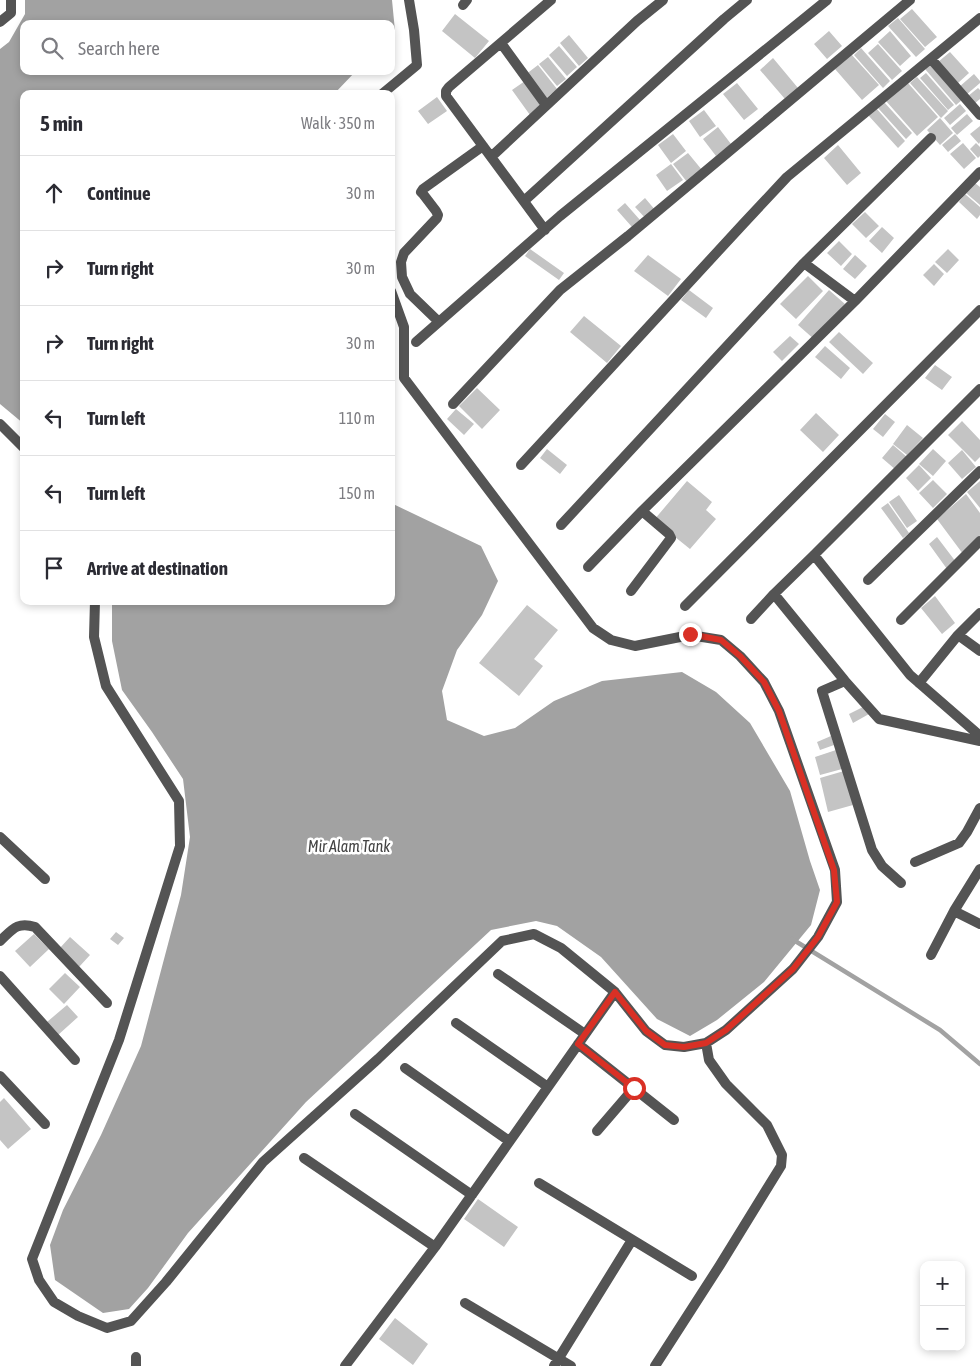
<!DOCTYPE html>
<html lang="en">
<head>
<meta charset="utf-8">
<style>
	:root { --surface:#fff; --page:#f7f7f7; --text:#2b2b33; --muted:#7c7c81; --line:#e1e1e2 }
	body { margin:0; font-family:"Asap Condensed",sans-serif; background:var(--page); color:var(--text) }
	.controls { position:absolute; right:15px; bottom:15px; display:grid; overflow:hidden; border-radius:10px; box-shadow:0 2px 8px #0003 }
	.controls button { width:45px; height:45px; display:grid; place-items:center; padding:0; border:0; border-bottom:1px solid var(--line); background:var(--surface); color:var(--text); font:25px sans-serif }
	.stop { position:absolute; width:15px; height:15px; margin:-11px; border:4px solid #d93025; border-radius:50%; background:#fff }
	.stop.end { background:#d93025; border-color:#fff; box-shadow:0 1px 5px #0008 }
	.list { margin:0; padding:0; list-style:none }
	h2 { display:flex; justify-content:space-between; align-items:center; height:65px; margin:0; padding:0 20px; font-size:21px }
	h2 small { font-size:16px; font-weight:400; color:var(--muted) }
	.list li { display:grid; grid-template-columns:32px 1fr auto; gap:15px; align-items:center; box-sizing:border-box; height:75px; padding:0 20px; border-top:1px solid var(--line) }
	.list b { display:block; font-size:19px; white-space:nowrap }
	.list em { font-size:16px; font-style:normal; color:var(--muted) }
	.icon { flex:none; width:28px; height:28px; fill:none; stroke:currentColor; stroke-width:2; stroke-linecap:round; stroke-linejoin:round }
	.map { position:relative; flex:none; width:980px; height:1366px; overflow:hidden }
	.search { position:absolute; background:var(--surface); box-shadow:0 2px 8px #0003; left:20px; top:20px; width:375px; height:55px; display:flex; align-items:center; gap:12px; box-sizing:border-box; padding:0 18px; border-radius:10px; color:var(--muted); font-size:19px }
	.panel { position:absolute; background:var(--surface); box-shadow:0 2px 8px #0003; left:20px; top:90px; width:375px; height:515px; border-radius:10px }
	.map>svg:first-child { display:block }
	.water { fill:#a2a2a2 }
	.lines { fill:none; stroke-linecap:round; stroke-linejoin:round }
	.stream { stroke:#a2a2a2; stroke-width:4.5 }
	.building { fill:#c4c4c4 }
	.street { stroke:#545454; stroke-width:10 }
	.route { stroke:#d93025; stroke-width:6 }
	.labels { text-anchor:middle; stroke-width:5; stroke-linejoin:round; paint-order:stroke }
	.water-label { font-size:16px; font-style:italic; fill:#434343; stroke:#fff }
</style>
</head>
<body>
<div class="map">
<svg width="980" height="1366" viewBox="0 0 980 1366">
	<rect width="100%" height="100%" fill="#fff"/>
	<path class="water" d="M25 0H392L395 31 391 36V24H24V71H356L334 94H24V424L0 404V49L9 42 25 14Z
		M391 503 481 546 498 581 482 615 457 650 442 691 447 720 484 736 515 728 554 701 602 681 682 672 716 692 750 723 790 791 810 861 820 890 811 925 764 982 717 1020 690 1036 657 1019 601 957 557 926 536 921 491 930 306 1102 188 1233 148 1288 129 1309 103 1313 55 1280 50 1245 63 1210 101 1135 141 1046 181 895 190 837 183 779 152 732 122 690 112 641V601H391Z"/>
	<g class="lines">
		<path class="stream" d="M792 939 940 1030 980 1064"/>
	</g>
	<path class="building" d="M912 9 937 37 925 47 900 19Z
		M455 14 489 41 475 58 442 31Z
		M898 18 925 49 916 57 888 26Z
		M829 31 842 46 827 59 814 44Z
		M890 31 911 56 900 66 878 42Z
		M569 35 588 58 579 66 560 43Z
		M878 44 902 71 892 80 868 53Z
		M559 46 577 67 567 76 549 55Z
		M861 48 890 81 883 88 854 55Z
		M950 52 969 73 958 83 938 62Z
		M851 54 879 85 862 100 835 69Z
		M548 57 566 79 557 86 539 64Z
		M773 58 798 88 785 99 760 70Z
		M931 64 963 99 956 105 925 69Z
		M538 65 557 89 545 99 525 75Z
		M926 73 954 105 948 110 920 78Z
		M974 74 980 81V83L966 95 959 87Z
		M917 77 948 111 941 118 910 83Z
		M525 81 542 106 530 115 512 90Z
		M907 82 938 117 917 136 886 101Z
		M737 83 758 109 744 120 723 94Z
		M978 88 980 90V99L974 104 968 96Z
		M437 97 447 111 428 124 418 111Z
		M884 102 912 133 906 139 878 108Z
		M960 104 966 111 950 125 944 118Z
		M876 108 905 141 898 148 868 115Z
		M704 110 716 126 700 137 689 121Z
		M967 114 973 121 957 135 951 128Z
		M940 118 953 133 940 145 927 130Z
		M980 126V142L979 144 970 134Z
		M718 127 731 144 716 156 703 139Z
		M673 134 686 151 671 163 658 145Z
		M955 134 961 141 948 152 942 145Z
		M963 143 976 158 964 169 950 154Z
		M976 143 980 147V156L978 158 970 149Z
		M838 145 861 173 847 185 824 158Z
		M688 153 702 170 687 182 673 164Z
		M671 164 683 180 667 191 656 175Z
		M975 183 980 187V205L966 193Z
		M965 194 980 207V215L977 219 959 202Z
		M645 198 656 211 647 220 635 207Z
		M625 203 640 220 632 227 617 210Z
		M865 212 879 226 866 238 852 224Z
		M882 227 894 238 882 253 869 241Z
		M839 241 852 254 841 266 827 253Z
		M530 249 564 273 559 280 525 256Z
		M948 249 959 260 947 273 935 262Z
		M648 255 681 279 668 296 634 271Z
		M855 255 867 266 855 279 843 269Z
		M934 264 944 274 934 286 923 275Z
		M808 276 823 291 796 319 780 304Z
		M689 290 713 308 706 318 681 300Z
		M829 290 845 304 815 340 798 325Z
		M584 316 621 346 607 363 570 332Z
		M839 332 873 363 863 374 829 342Z
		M790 336 799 344 782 361 773 352Z
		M825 346 850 368 841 379 815 357Z
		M935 365 952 377 942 390 925 378Z
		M477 388 500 410 482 429 459 406Z
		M456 409 474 424 464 435 447 419Z
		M816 413 839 435 823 452 800 430Z
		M885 414 895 422 883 437 873 429Z
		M962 421 980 440V457L975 462 948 435Z
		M907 425 923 438 907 455 893 444Z
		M893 445 907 457 896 470 882 458Z
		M547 449 567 465 560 474 540 458Z
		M933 449 946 461 933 476 919 464Z
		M962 450 976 467 962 479 948 463Z
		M919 465 931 478 918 491 906 478Z
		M933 480 947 494 933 508 919 493Z
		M687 481 712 502 706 510 716 519 690 549 654 520Z
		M980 481V508L967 492Z
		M966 494 980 513V538L963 554 937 519Z
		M899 495 917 521 907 528 889 502Z
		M888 503 909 533 903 538 881 508Z
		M937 537 956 562 947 569 929 544Z
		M935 596 955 623 942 634 921 608Z
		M527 605 558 630 534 659 543 666 519 696 479 663Z
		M865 706 869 714 853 723 849 714Z
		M831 736 834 745 820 750 817 742Z
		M836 750 842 769 820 775 815 757Z
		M844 771 853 805 828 812 820 778Z
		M116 932 124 938 118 945 110 939Z
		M34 934 49 949 30 967 15 951Z
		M70 937 90 955 79 967 59 949Z
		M65 973 80 987 64 1004 49 989Z
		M67 1005 78 1017 58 1035 47 1022Z
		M4 1098 31 1129 8 1149 0 1140V1102Z
		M478 1199 518 1227 504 1247 464 1219Z
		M395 1318 428 1344 413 1365 379 1339Z"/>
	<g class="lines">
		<path class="street" d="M463 5 467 0
			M0 22 11 13V0
			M501 43 546 105
			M931 59 980 115
			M382 94 417 65 414 30 409 0
			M491 157 637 21 663 0
			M524 201 724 19 747 0
			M545 230 446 96V91L449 87 551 0
			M804 263 855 301
			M439 322 410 294 402 277 401 262 404 253 437 218 438 215 436 211 423 194 421 192 423 189 483 146
			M416 342 560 216 827 0
			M453 404 560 290 628 236 910 0
			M0 424 24 448
			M521 465 744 223 787 177 980 18
			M561 525 804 263 931 138
			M814 555 910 675 980 736
			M588 567 642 511 855 301 980 172
			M868 580 980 471
			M631 591 671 538 669 534 642 511
			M774 594 814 555 980 389
			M95 601 94 637 106 686 179 801 180 846 119 1040 32 1259 39 1280 54 1302 78 1316 107 1328 131 1321 166 1282 263 1162 378 1059 502 941 534 934 561 948 615 992 646 1031 665 1045 684 1047 706 1043 726 1030 793 969 818 937 837 902 835 870 779 711 764 682 740 656 721 640 690 635 635 646 611 640 593 628 404 378V327L391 291
			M685 606 980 310
			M751 619 774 594 845 681 879 719 980 741
			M901 620 980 541
			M958 635 980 651
			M845 681 822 691 872 850 882 866 901 883
			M919 683 958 635 980 613
			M0 837 45 879
			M915 862 959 843 967 832 980 808
			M954 911 980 924
			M0 941C12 930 17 921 35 927L107 1003
			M931 955 954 911 980 869
			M498 974 585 1034
			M0 976 75 1060
			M456 1023 548 1087
			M578 1044 674 1120
			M405 1068 509 1141
			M0 1076 45 1124
			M355 1114 472 1195
			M597 1131 634 1088
			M304 1158 435 1247
			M539 1183 692 1276
			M465 1303 571 1366
			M136 1366V1357
			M345 1366 435 1247 615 992
			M554 1366 632 1240
			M655 1366 720 1265 781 1166 782 1155 767 1125 726 1084 709 1060 706 1043"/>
	</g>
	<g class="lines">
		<path class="route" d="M634 1088 578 1044 615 992 646 1031 665 1045 684 1047 706 1043 726 1030 793 969 818 937 837 902 834 870 779 711 764 682 740 656 721 640 690 634"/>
	</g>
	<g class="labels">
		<g class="water-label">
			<text x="349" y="852">Mir Alam Tank</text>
		</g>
	</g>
</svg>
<div class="controls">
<button>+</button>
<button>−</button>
</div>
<div class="stop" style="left:634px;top:1088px"></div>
<div class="stop end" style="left:690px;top:634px"></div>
<div class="search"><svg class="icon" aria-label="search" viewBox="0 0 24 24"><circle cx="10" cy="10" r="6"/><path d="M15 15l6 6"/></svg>Search here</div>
<section class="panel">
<h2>5 min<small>Walk · 350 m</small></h2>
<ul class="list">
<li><svg class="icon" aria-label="ahead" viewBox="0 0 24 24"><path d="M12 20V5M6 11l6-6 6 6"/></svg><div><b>Continue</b></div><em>30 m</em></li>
<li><svg class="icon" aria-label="right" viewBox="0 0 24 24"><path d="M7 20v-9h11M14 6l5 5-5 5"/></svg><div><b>Turn right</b></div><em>30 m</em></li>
<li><svg class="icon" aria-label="right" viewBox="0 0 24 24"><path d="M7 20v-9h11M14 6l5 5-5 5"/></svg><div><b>Turn right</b></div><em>30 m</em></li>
<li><svg class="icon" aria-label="left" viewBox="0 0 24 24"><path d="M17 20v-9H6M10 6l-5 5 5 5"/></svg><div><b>Turn left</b></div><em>110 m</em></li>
<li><svg class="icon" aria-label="left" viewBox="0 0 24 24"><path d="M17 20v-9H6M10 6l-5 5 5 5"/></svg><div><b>Turn left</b></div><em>150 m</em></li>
<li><svg class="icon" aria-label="arrive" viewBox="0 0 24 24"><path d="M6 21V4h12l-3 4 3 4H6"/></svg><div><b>Arrive at destination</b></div></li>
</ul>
</section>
</div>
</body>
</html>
